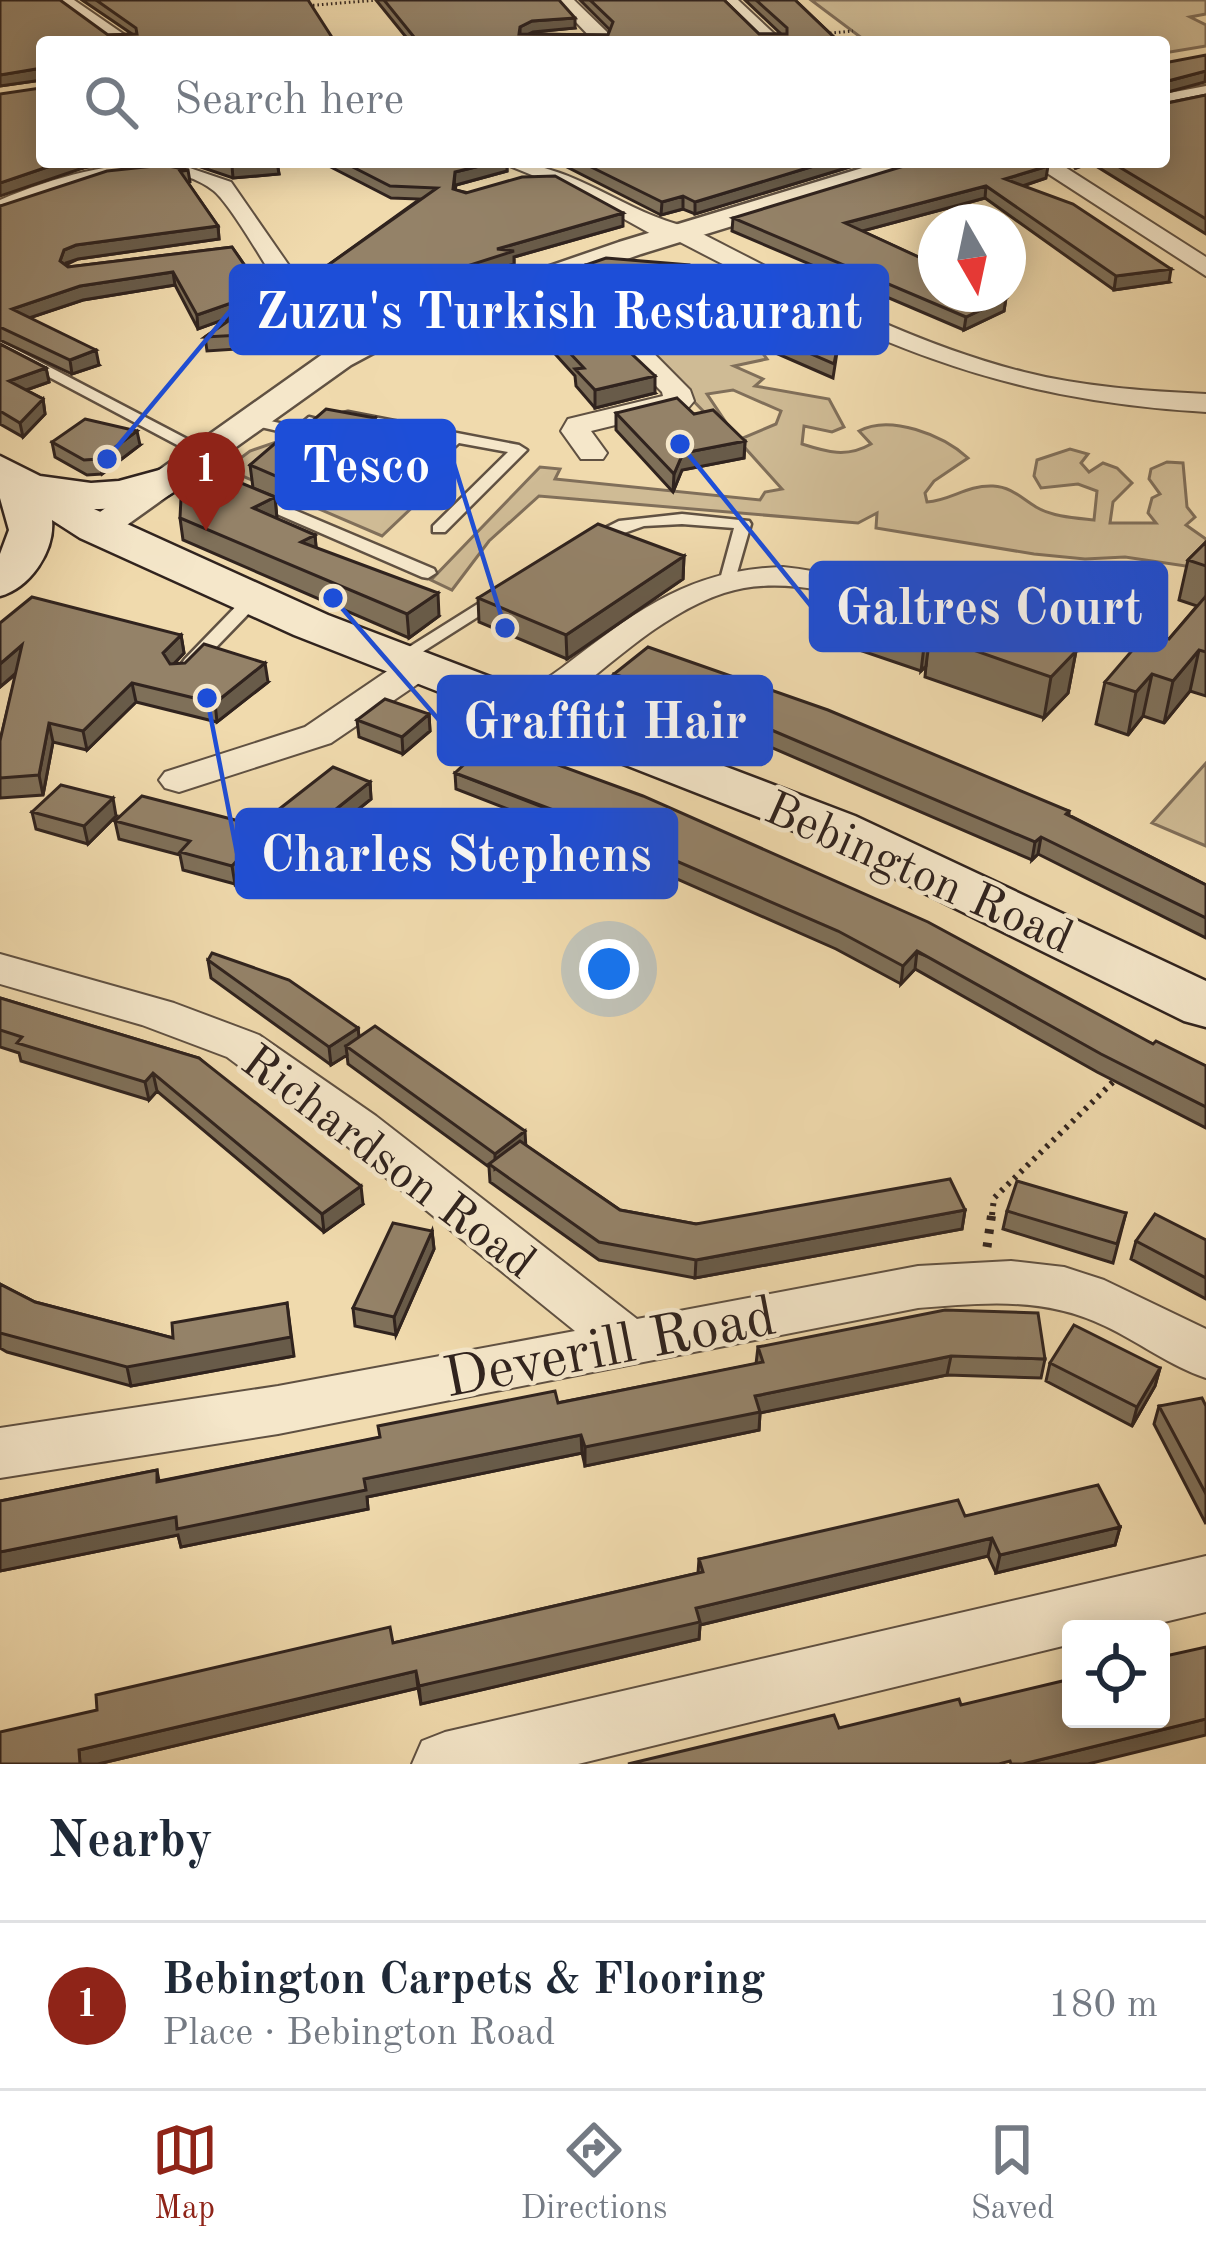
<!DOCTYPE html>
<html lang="en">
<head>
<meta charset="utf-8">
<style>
	:root { --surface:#fff; --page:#f2f2f3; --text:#1f2937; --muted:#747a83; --line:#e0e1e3; --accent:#8f2418 }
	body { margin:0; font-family:"Old Standard TT",serif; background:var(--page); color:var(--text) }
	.controls { position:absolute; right:36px; bottom:36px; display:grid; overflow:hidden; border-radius:12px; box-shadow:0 6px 30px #0003 }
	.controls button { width:108px; height:108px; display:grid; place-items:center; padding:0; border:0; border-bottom:3px solid var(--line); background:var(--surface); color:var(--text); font:60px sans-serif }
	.compass { position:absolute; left:918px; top:204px; width:108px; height:108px; border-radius:50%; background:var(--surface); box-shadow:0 6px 30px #0003; rotate:171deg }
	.you { position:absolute; left:609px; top:969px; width:42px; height:42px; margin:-30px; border:9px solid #fff; border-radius:50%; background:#1a73e8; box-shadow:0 0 0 18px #1a73e833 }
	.badge { display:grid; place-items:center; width:78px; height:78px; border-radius:50%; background:var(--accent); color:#fff; font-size:39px; font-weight:700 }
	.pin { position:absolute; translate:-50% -99px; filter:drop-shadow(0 3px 6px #0008) }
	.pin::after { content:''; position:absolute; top:63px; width:42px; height:36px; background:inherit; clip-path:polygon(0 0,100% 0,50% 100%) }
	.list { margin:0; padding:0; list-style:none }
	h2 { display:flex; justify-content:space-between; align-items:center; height:156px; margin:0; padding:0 48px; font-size:51px }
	h2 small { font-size:39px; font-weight:400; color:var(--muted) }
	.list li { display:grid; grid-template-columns:78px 1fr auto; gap:36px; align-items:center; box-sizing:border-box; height:168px; padding:0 48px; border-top:3px solid var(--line) }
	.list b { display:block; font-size:45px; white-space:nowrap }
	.list p { margin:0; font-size:39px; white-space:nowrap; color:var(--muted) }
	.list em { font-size:39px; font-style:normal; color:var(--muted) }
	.icon { flex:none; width:66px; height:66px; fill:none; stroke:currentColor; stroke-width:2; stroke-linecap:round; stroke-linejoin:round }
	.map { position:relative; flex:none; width:1206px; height:1764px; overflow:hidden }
	.search { position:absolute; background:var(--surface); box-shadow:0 6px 30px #0003; left:36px; right:36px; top:36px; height:132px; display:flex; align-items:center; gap:30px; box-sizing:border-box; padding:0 42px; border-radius:12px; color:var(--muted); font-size:45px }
	.sheet { height:324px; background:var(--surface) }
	nav { display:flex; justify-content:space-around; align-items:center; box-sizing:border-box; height:168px; border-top:3px solid var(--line); background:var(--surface); font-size:33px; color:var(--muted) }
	nav a { display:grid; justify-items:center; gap:6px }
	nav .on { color:var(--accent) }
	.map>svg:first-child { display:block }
	.green { fill:#cfbb95; stroke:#806f5a; stroke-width:3 }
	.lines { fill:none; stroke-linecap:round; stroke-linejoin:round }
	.service-casing { stroke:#605142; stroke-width:5 }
	.minor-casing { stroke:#605142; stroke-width:4 }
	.tertiary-casing { stroke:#605142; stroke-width:5 }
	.secondary-casing { stroke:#30231e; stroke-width:5 }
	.path-far2 { stroke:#30231e; stroke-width:3; stroke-dasharray:1.5 3; stroke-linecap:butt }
	.path-far1 { stroke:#30231e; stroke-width:6; stroke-dasharray:3 6; stroke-linecap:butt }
	.path { stroke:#30231e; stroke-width:9; stroke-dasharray:4.5 9; stroke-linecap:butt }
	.service { fill:#f5e7ca; fill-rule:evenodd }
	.minor { fill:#f5e7ca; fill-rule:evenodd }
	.tertiary { fill:#f5e7ca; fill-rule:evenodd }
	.secondary { fill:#f5e7ca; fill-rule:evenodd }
	.wall { fill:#7f7059; stroke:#30231e; stroke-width:3 }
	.shaded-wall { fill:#685b49; stroke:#30231e; stroke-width:3 }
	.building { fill:#948268; stroke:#30231e; stroke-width:3 }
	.labels { text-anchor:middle; stroke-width:9; stroke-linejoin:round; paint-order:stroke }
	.street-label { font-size:48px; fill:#30231e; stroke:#f5e7ca }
	.near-street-label { font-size:57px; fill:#30231e; stroke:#f5e7ca }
	.leader { fill:none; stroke:#1d4ed8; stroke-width:4.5 }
	.callout-dot { fill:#1d4ed8; stroke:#f5e7ca; stroke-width:4.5 }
	.callout { fill:#1d4ed8; stroke:#1d4ed8; stroke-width:4.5 }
	.callout-label { font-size:51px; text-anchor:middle; font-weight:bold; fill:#fff }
</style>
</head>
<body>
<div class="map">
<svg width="1206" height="1764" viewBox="0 0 1206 1764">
	<rect width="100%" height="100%" fill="#f0daad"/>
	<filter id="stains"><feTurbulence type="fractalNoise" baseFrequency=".00167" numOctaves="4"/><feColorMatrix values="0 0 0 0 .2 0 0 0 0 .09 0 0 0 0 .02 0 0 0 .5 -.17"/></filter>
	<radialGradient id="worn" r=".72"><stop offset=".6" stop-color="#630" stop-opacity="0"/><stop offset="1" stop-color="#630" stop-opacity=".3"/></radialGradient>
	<path class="green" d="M811 0H1206V14L1190 17 1206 25V46L1164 53V42H867Z
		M645 307 652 312 626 325C637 337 671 351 688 353 712 356 723 336 755 343L767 359 734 366 763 379 755 386 829 399 844 427 832 432 804 426 802 444C827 452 847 458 871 444L859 431C890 414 943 435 968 458L934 481 925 493 927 502C952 500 966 485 993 486 1012 487 1021 498 1036 507 1053 517 1075 518 1094 520L1097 491 1078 484 1041 488 1034 476 1037 460 1070 449 1088 454 1081 463 1089 472 1103 463 1117 468 1132 483 1113 502 1110 523H1156L1148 513 1152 498 1160 494 1149 479 1151 469 1167 462 1183 463 1187 507 1195 517 1186 525 1206 539V569L1125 557 1085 559 1034 554 876 528 877 513 858 523 539 496 489 541 452 590 431 580 540 467 560 469 555 479 760 500 765 492 782 489 738 440 776 424 781 411 733 390 707 394 727 424 715 423 608 314V310Z
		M402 440 431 446 417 459 395 454 360 484 420 500 382 536 226 469 250 451 279 441 307 497 352 457 377 462Z
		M1206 763V846L1152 823Z"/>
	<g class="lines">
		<defs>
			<path id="service" d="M0 341 208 450 211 453 198 456 0 351Z
				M348 412 519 445 527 450 445 532H433V526L508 452 459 443 403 493H391V487L444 440 343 419V413Z
				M248 416 297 427 309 417 321 420 300 436 243 423V417Z
				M183 463 434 569 436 573 428 578 422 577 178 471V465Z
				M682 514 749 521 751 524 733 587 727 588 719 583 734 528 682 524 644 526 587 546 579 541 619 521Z
				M500 590 509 595 506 599 405 663 399 664 390 659Z
				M253 594 259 595V603L197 667H185L182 663 185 659 247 595Z"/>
			<path id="minor" d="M53 0H74L135 42H112Z
				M555 0H574L608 33V41H594Z
				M718 0H738L783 42H762Z
				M172 162 231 182 315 303 334 319 381 335 385 341 381 347C353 353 316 332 297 315 278 288 234 208 214 191 154 143 60 200 0 215V200C57 176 110 162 172 162Z
				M500 162C575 162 622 213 689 227 797 282 905 342 1024 372 1083 387 1145 391 1206 394V412C991 400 865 338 678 241L662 240 581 195Z
				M1030 162H1057L1206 257V276Z
				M548 268 580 279 690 390 694 401 689 407 591 431 607 453 603 459H581L561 431 568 419 663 396 662 392 562 291 535 276 539 271Z
				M783 567C884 578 977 619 1078 629L1091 632 1096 640 1091 648C1050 658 996 640 956 629 884 609 799 569 724 593 657 615 599 676 543 717H517L511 709C523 692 546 680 563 667 635 612 689 569 783 567Z
				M418 656 431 659 436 667 431 675 331 743 179 792 165 788 159 780 165 772 305 727 405 659Z
				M0 954 174 1003 259 1035 376 1116 637 1319 918 1266 1011 1261 1064 1267 1104 1280 1206 1329V1378C1170 1366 1139 1342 1105 1326 1044 1296 983 1303 918 1308L278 1434 0 1478V1428L278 1386 575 1331 342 1142 227 1057 142 1025 0 984Z
				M1206 1556V1612L1135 1629H1071V1644L578 1764H412L422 1741 445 1732Z"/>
			<path id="tertiary" d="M1206 86V102L1164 110V94Z
				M882 162H925L921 168 641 254 394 342 351 365 110 537H82L76 529 327 351 370 328 619 242Z"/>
			<path id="secondary" d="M0 456 40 476 91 483 119 481 163 469 178 473 184 482C168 505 120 509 94 509L328 615 855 816 1206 981V1027L1184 1021 817 840 294 635 80 538 52 520C55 551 30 588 0 596V554L9 530 0 498Z"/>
		</defs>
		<use href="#service" class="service-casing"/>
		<use href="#minor" class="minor-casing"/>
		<use href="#tertiary" class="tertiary-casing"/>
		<use href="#secondary" class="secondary-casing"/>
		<path class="path-far2" d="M304 6 378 0
			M821 34 853 31"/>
		<path class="path-far1" d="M992 1215 994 1198 1116 1079"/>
		<path class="path" d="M987 1247 992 1212"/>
		<use href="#service" class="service"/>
		<use href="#minor" class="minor"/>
		<use href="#tertiary" class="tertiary"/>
		<use href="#secondary" class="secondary"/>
	</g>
	<path class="wall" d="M0 0 108 35 132 34 82 0H308L83 168 41 88 42 80 0 86Z
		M376 0H559L575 28 533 32 528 34 608 35 610 30 580 0H724L759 34H781L745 0H795L839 42H410Z
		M1206 95V234L1091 163 1076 168 1065 162H1164L1167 103Z
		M186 162H277L279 174 233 178Z
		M321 162H507V171L456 185 455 190 623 226 514 257V264L359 314 342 306 325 282 324 268 420 199 391 198Z
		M548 162H734V164L742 162H866L695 214 683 209 661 215 559 163Z
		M188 170 190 182 188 183 218 226 219 239 78 259 66 265 68 267 232 247 263 292 264 305 263 306 278 333 280 346 207 351 205 337 236 315 198 329 175 285 83 300 29 318 99 365 72 374 0 340V206Z
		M1046 178 1023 186 1169 282 1114 290 985 198 862 231 1006 298 1004 311 964 330 732 231 733 218Z
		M586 265 689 287 609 302 586 278Z
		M516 296 655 393 595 408 576 386 575 376 517 312Z
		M840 333 833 378 771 351 772 337Z
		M0 344 46 368 49 382 26 390 43 399 45 414 23 437 0 424Z
		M616 413 694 414 745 441 744 458 682 470 673 492 616 430Z
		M375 418 377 439 335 478 329 477 297 506 253 488 250 465 302 430Z
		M52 442 140 445 102 474 87 475 55 457Z
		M227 486 275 497 277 519 315 535 316 548 439 616 409 638 183 540 180 518Z
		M1206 542V696L1190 691 1164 723 1143 716 1128 735 1096 724 1105 682 1169 639 1197 606 1179 600 1188 560Z
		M684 556 683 579 567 659 479 622 478 598Z
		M815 594 949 609 947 620 1076 651 1068 693 1044 718 925 677 926 666 921 671 812 634Z
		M0 623 181 635 184 653 174 664 268 682 217 722 136 702 87 750 53 742 43 795 0 798V741L16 674 0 687Z
		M614 674 1069 811V815L1206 885V938L1038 854 1032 860 761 743 614 690Z
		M429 714 430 731 403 754 359 737 357 720Z
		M455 773 1153 1044 1206 1066V1128L1097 1072 915 969 901 984 836 949 593 842 456 789Z
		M370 782 371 799 303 854 267 839 268 845 235 884 183 870 180 855 119 839 115 821 265 828 264 821Z
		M32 812 116 816 88 844 36 829Z
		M208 960 358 1028 359 1037 525 1145 620 1210 696 1224 965 1210 962 1229 695 1278 599 1260 490 1182 489 1167 348 1064 347 1055 331 1065 211 978Z
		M0 998 199 1058 363 1204 324 1232 157 1091 149 1100 21 1061 19 1053 0 1047Z
		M1007 1211 1126 1213 1113 1263 1003 1229Z
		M432 1231 434 1249 396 1335 355 1326 353 1308Z
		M1206 1240V1299L1131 1259 1136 1241Z
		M0 1284 35 1302 173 1338 294 1356 131 1386 7 1352 0 1348Z
		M758 1347 1045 1359 1041 1378 947 1375 760 1413 759 1430 585 1466 582 1453 367 1497 368 1509 181 1547 178 1535 0 1571V1501L157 1470 159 1481 756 1364Z
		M1050 1363 1160 1368 1155 1386 1132 1426 1046 1381Z
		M1159 1406H1206V1524L1154 1424Z
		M965 1516 1120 1527 1115 1545 996 1573 988 1556 700 1625 699 1639 421 1704 418 1688 98 1764H0L393 1643 698 1573 699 1559Z"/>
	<path class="shaded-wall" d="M575 18V28L533 32 521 38 520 42V27L532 21Z
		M42 68V80L0 86V75Z
		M1206 71 1205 82 1164 93V82Z
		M62 162H122L83 168 0 196V183Z
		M277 162 279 174 233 178 232 166Z
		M496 162H507V171L456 185 453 202 455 172Z
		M827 162H866L695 214V202Z
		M1077 162H1092L1076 168Z
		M1048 166 1046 178 1004 192 1005 179Z
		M986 186 985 198 844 236 845 223Z
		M683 196V209L661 215 662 202Z
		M623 213V226L514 257V264L359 314 358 301 497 249Z
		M218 226 219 239 78 259 66 263 62 274 60 261 64 250 76 245Z
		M1171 269 1169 282 1114 290 1116 276Z
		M173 272 175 285 83 300 14 323 12 309 80 286Z
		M689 273V287L609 302V289Z
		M263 292 264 305 198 329 197 315Z
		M1006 298 1004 311 964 330 966 317Z
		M96 350 99 365 72 374 70 360Z
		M46 368 49 382 12 395 9 381Z
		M655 376V393L595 408V390Z
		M43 399 45 414 23 437 20 423Z
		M375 418 377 439 335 478 333 456Z
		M137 431 140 445 102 474 99 459Z
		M745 441 744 458 682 470 673 492 674 474 683 453Z
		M327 455 329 477 297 506 294 484Z
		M275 497 277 519 253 508Z
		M315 535 317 557 301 542Z
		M684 556 683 579 567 659 566 635Z
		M438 593 439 616 409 638 407 614Z
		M949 609 944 640 930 635 926 666 921 671 926 630Z
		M181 635 184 653 166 672 163 653Z
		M22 645 26 664 0 687V664Z
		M1199 650 1190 691 1164 723 1173 681Z
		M1076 651 1068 693 1044 718 1051 677Z
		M265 663 268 682 217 722 215 703Z
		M1152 674 1143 716 1128 735 1136 692Z
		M132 683 136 702 87 750 83 731Z
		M429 714 430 731 403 754 402 737Z
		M49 723 53 742 43 795 39 775Z
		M370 782 371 799 303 854 301 837Z
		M113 798 116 816 88 844 84 826Z
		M266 828 268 845 235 884 232 866Z
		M1041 837 1038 854 1032 860 1035 842Z
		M917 951 915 969 901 984 903 966Z
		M358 1028 360 1046H346L347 1055 331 1065 329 1047Z
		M153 1073 157 1091 149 1100 145 1082Z
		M525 1131 526 1149 495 1169V1154Z
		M361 1186 363 1204 324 1232 322 1214Z
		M965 1210 962 1229 695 1278 696 1260Z
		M432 1231 434 1249 396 1335 394 1317Z
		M287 1303 294 1356 131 1386 127 1367Z
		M951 1356 947 1375 760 1413 759 1430 585 1466V1447L755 1396Z
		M1160 1368 1155 1386 1132 1426 1137 1407Z
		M581 1435 582 1453 367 1497 368 1509 181 1547 178 1535 0 1571V1552Z
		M1120 1527 1115 1545 996 1573 1000 1555Z
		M992 1538 988 1556 700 1625 699 1639 421 1704 419 1686 696 1608Z
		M416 1671 418 1688 98 1764H80L79 1750Z
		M1206 1719V1735L1088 1764H1023Z"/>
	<path class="building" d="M0 0H60L108 35 137 34 136 28 96 0H308L335 42H42V68L0 75Z
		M384 0H559L575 18 532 21 520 27 519 34 608 35 613 22 590 0H724L759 34H787V28L756 0H795L839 42H418Z
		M1206 55V71L1164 82V63Z
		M42 77V162H62L0 183V94L41 88Z
		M1206 95V219L1111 162H1164V100L1167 103Z
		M220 162H271L232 166Z
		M343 162H496L455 172 453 189 466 193 522 177 555 176 623 213 497 249 514 251 358 301 341 292 324 268 437 188 390 186Z
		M581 162H733V165L742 162H827L695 202 683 196 662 202Z
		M917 162H1042L1048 166 1005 179 1073 204 1171 269 1116 276 986 186 845 223 936 265V294H998L1006 298 966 317 733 218Z
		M164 165 188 170 180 171 218 226 76 245 64 250 60 261 68 267 232 247 263 292 197 315 173 272 80 286 12 309 96 350 70 360 0 327V206L107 171Z
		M606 258 689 265V273L609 289 586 265Z
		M543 286 584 309 655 376 595 390 575 369 584 368 516 296Z
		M259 300 278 333 205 337Z
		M814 322 840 333 834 364 772 337Z
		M0 344 46 368 9 381 43 399 20 423 0 411Z
		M677 398 694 414 713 410 745 441 683 453 674 474 616 413Z
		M326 409 375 418 333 456 327 455 294 484 250 465 293 428 302 430Z
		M85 419 137 431 99 459 84 460 52 442Z
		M219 480 227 486 234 480 275 497 253 508 315 535 301 542 438 593 407 614 180 518 181 498Z
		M598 524 684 556 566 635 478 598Z
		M1206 542V566L1188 560Z
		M1206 596V652L1199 650 1173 681 1152 674 1136 692 1105 682 1148 632 1169 639Z
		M32 597 181 635 163 653 170 664 185 663 204 644 265 663 215 703 132 683 83 731 49 723 39 775 0 778V741L22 645 0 664V623Z
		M955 612 1076 651 1051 677 930 635Z
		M648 647 828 710 1069 811 1066 814 1206 885V918L1041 837 1035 842 762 726 614 674Z
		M385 699 429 714 402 737 357 720Z
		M490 740 643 796 928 922 1153 1044 1156 1041 1206 1066V1107L1101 1054 917 951 903 966 838 931 593 825 455 773Z
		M333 767 370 782 301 837 264 821Z
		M61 785 113 798 84 826 32 812Z
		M142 796 266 828 232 866 180 852 190 841 115 821Z
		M212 953 289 980 358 1028 329 1047 208 960Z
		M0 998 199 1058 361 1186 322 1214 153 1073 145 1082 17 1043 22 1037 0 1030Z
		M375 1026 525 1131 495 1154 346 1046Z
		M520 1141 620 1210 696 1224 950 1179 965 1210 696 1260 599 1242 489 1164Z
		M1017 1181 1126 1213 1117 1244 1007 1211Z
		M1155 1214 1206 1240V1278L1136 1241Z
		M393 1223 432 1231 394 1317 353 1308Z
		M0 1284 35 1302 173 1338 172 1323 287 1303 291 1337 127 1367 0 1333Z
		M945 1310 1038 1313 1045 1359 951 1356 755 1396 760 1412 585 1447 581 1435 364 1479 366 1490 177 1529 176 1517 0 1552V1501L157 1470V1482L380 1437 378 1426 555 1391 558 1403 763 1362 758 1347Z
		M1074 1325 1160 1368 1137 1407 1050 1363Z
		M1202 1398 1206 1406V1494L1159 1406Z
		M1098 1485 1120 1527 1000 1555 992 1538 696 1608 700 1622 419 1686 416 1671 79 1750 80 1764H0V1732L97 1710 96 1695 390 1627 393 1643 703 1572 699 1559 958 1500 965 1516Z
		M1206 1647V1719L1023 1764H1011L1010 1761 999 1764H628L834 1715 839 1728 959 1699 961 1705 1071 1679V1719H1161V1657Z"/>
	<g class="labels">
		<g class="street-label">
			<text transform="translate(920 871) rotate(24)" y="17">Bebington Road</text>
			<text transform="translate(390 1160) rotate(37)" y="17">Richardson Road</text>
		</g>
		<g class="near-street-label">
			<text transform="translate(609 1345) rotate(-11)" y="20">Deverill Road</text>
		</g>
	</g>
	<path class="leader" d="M107 459L231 310M505 628L454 464M680 444L811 606M333 598L439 720M207 698L237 853"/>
	<g class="callout-dot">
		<circle cx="107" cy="459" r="12"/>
		<circle cx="505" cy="628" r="12"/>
		<circle cx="680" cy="444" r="12"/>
		<circle cx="333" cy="598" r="12"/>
		<circle cx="207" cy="698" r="12"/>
	</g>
	<g class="callout">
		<rect x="231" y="266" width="656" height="87" rx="12"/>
		<rect x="277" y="421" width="177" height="87" rx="12"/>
		<rect x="811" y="563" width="355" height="87" rx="12"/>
		<rect x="439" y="677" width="332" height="87" rx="12"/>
		<rect x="237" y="810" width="439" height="87" rx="12"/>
	</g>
	<g class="callout-label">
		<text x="559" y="328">Zuzu's Turkish Restaurant</text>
		<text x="366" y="482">Tesco</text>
		<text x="989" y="624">Galtres Court</text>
		<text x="605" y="738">Graffiti Hair</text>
		<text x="456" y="871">Charles Stephens</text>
	</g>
	<rect width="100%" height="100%" filter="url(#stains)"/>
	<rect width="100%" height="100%" fill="url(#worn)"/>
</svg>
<div class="controls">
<button><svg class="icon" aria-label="locate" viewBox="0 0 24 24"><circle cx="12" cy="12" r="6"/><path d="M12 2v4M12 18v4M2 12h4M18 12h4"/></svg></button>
</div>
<svg class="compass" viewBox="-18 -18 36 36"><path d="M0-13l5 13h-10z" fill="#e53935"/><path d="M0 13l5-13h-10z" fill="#747a83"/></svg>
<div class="you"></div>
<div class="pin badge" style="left:206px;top:531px">1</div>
<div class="search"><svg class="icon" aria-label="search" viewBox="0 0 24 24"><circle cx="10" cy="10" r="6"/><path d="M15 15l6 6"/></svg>Search here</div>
</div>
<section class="sheet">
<h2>Nearby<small></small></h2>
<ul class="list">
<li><span class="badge">1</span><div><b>Bebington Carpets &amp; Flooring</b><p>Place · Bebington Road</p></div><em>180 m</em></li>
</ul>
</section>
<nav>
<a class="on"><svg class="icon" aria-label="map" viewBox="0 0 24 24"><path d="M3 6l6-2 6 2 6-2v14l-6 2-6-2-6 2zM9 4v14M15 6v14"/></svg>Map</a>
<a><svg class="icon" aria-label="directions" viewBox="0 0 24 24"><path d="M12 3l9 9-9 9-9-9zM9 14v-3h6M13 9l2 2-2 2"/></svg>Directions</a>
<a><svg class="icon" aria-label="saved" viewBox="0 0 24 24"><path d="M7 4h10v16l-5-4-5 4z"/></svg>Saved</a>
</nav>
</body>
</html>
